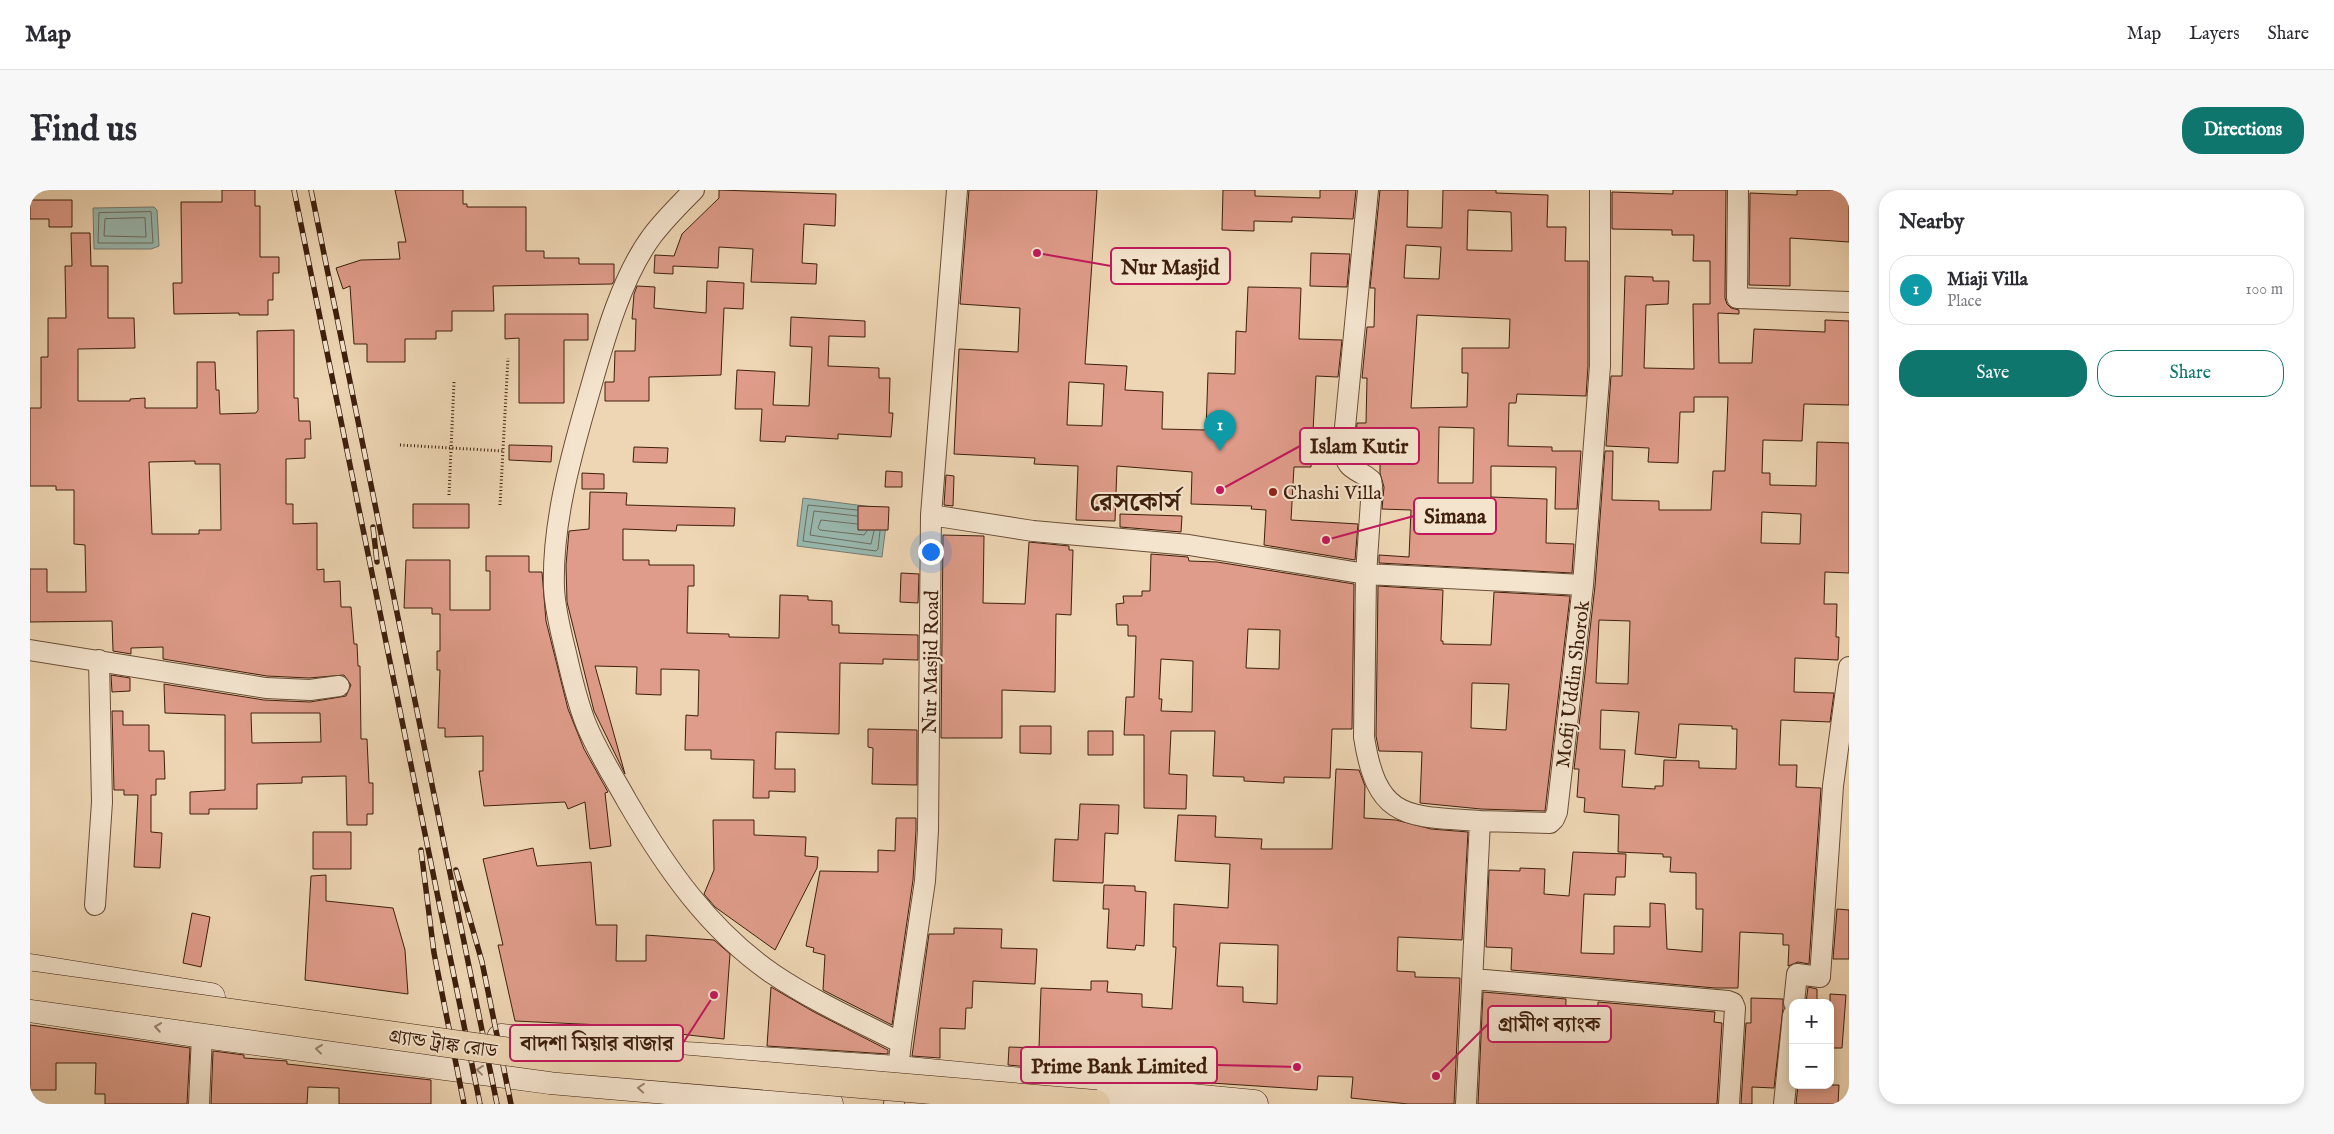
<!DOCTYPE html>
<html lang="en">
<head>
<meta charset="utf-8">
<style>
	:root { --surface:#fff; --page:#f7f7f7; --text:#2b2b33; --muted:#7c7c81; --line:#e1e1e2; --accent:#0f766e }
	body { margin:0; font-family:"IM FELL English","Noto Serif Bengali",serif; background:var(--page); color:var(--text) }
	.controls { position:absolute; right:15px; bottom:15px; display:grid; overflow:hidden; border-radius:10px; box-shadow:0 2px 8px #0003 }
	.controls button { width:45px; height:45px; display:grid; place-items:center; padding:0; border:0; border-bottom:1px solid var(--line); background:var(--surface); color:var(--text); font:25px sans-serif }
	.you { position:absolute; left:900px; top:361px; width:18px; height:18px; margin:-12px; border:4px solid #fff; border-radius:50%; background:#1a73e8; box-shadow:0 0 0 8px #1a73e833 }
	.badge { display:grid; place-items:center; width:32px; height:32px; border-radius:50%; background:var(--accent); color:#fff; font-size:16px; font-weight:700 }
	.pin { position:absolute; translate:-50% -41px; filter:drop-shadow(0 1px 2px #0008) }
	.pin::after { content:''; position:absolute; top:26px; width:18px; height:15px; background:inherit; clip-path:polygon(0 0,100% 0,50% 100%) }
	.list { margin:0; padding:0; list-style:none }
	h2 { display:flex; justify-content:space-between; align-items:center; height:65px; margin:0; padding:0 20px; font-size:21px }
	h2 small { font-size:16px; font-weight:400; color:var(--muted) }
	.list li { display:grid; grid-template-columns:32px 1fr auto; gap:15px; align-items:center; box-sizing:border-box; height:70px; margin:0 10px 10px; padding:0 10px; border:1px solid var(--line); border-radius:20px }
	.list b { display:block; font-size:19px; white-space:nowrap }
	.list p { margin:0; font-size:16px; white-space:nowrap; color:var(--muted) }
	.list em { font-size:16px; font-style:normal; color:var(--muted) }
	.actions { display:flex; gap:10px; padding:15px 20px }
	.actions a { flex:1; padding:11px 0; border:1px solid var(--accent); border-radius:20px; text-align:center; font-size:18px; color:var(--accent) }
	.actions .main { background:var(--accent); color:#fff }
	.map { position:relative; flex:none; width:1819px; height:914px; overflow:hidden; border-radius:20px }
	header { display:flex; align-items:center; gap:30px; box-sizing:border-box; height:70px; padding:0 25px; background:var(--surface); border-bottom:1px solid var(--line) }
	header strong { font-size:24px }
	nav { display:flex; gap:28px; margin-inline-start:auto; font-size:18px }
	.intro { display:flex; align-items:center; justify-content:space-between; box-sizing:border-box; height:120px; padding:0 30px }
	h1 { margin:0; font-size:35px }
	.button { padding:12px 22px; border-radius:20px; background:var(--accent); color:#fff; font-size:18px; font-weight:700 }
	main { display:flex; gap:30px; padding:0 30px }
	aside { flex:1; background:var(--surface); border-radius:20px; box-shadow:0 2px 8px #0003 }
	.map>svg:first-child { display:block }
	.water { fill:#99b9b0; stroke:#757b6e }
	.lines { fill:none; stroke-linecap:round; stroke-linejoin:round }
	.shore { stroke:#6c6c5e; stroke-width:1 }
	.building { fill:#df9c8a; stroke:#3e1f0c; fill-rule:evenodd }
	.street-casing { stroke:#6a4d36; stroke-width:22 }
	.secondary-casing { stroke:#3e1f0c; stroke-width:29 }
	.path { stroke:#3e1f0c; stroke-width:3; stroke-dasharray:1 2.5; stroke-linecap:butt }
	.street { stroke:#f4e4ce; stroke-width:20 }
	.secondary { stroke:#f4e4ce; stroke-width:28 }
	.rail-casing { stroke:#3e1f0c; stroke-width:5.5 }
	.rail { stroke:#f4e4ce; stroke-width:4; stroke-dasharray:11; stroke-linecap:butt }
	.highway-bridge-casing { stroke:#3e1f0c; stroke-width:29; stroke-linecap:butt }
	.highway-bridge { stroke:#eed6b4; stroke-width:28 }
	.oneway { stroke:#99826d }
	.poi-dot { fill:#8f2418; stroke:#f4e4ce; stroke-width:2 }
	.labels { text-anchor:middle; stroke-width:4; stroke-linejoin:round; paint-order:stroke }
	.poi-label { font-size:20px; fill:#3e1f0c; stroke:#f4e4ce; text-anchor:start }
	.street-label { font-size:20px; fill:#3e1f0c; stroke:#f4e4ce }
	.district-label { font-size:25px; font-weight:bold; fill:#3e1f0c; stroke:#f4e4ce }
	.leader { fill:none; stroke:#c2185b; stroke-width:2 }
	.callout-dot { fill:#c2185b; stroke:#f4e4ce; stroke-width:2 }
	.callout { fill:#f4e4ce; stroke:#c2185b; stroke-width:2 }
	.callout-label { font-size:21px; text-anchor:middle; font-weight:bold; fill:#3e1f0c }
</style>
</head>
<body>
<header>
<strong>Map</strong>
<nav><a>Map</a><a>Layers</a><a>Share</a></nav>
</header>
<div class="intro"><h1>Find us</h1><a class="button">Directions</a></div>
<main>
<div class="map">
<svg width="1819" height="914" viewBox="0 0 1819 914">
	<rect width="100%" height="100%" fill="#eed6b4"/>
	<filter id="stains"><feTurbulence type="fractalNoise" baseFrequency=".004" numOctaves="4"/><feColorMatrix values="0 0 0 0 .2 0 0 0 0 .09 0 0 0 0 .02 0 0 0 .5 -.17"/></filter>
	<radialGradient id="worn" r=".72"><stop offset=".6" stop-color="#630" stop-opacity="0"/><stop offset="1" stop-color="#630" stop-opacity=".3"/></radialGradient>
	<path class="water" d="M124 17 127 20 129 56 121 59H64L63 18Z
		M773 308 858 319 852 367 767 356Z"/>
	<g class="lines">
		<path class="shore" d="M121 22 123 53H68L69 23Z
			M115 28 116 47 74 46 75 29Z
			M827 320 778 315 773 351 846 361 848 359 850 341
			M827 326 784 321 780 345 841 354 844 341
			M827 334 791 330 788 338 790 340 834 345 837 341"/>
	</g>
	<path class="building" d="M192 0H225V16H230V67H249V83H243V110H238V125H209V123L144 124 143 93H152L151 12H192Z
		M365 0H433V14H437V17H496V61H514V68H549V74H584V91L582 94 463 96 464 121H422V141H406V149H375V172H337V154H324L320 96 313 99 306 78 331 70 370 69 368 52H376Z
		M689 0 806 4 805 36 774 34 772 73 787 74 786 94 721 92 723 59 689 57 688 78 643 76V84L624 83 625 65 644 66 652 44 689 8Z
		M939 0H1067L1055 174 1097 176 1095 200 1133 202 1132 239 1176 240 1178 183 1205 184 1206 141 1216 142 1218 97 1271 98 1269 149 1312 150 1308 187 1286 186 1281 277H1264L1261 330 1328 334 1325 370 1234 355 1236 320 1221 319 1222 316 1161 314 1162 282 1087 276 1085 331 1046 330 1048 276 1004 274 1005 268 924 264 929 159 988 162 990 118 930 114ZM1039 192 1074 194 1072 236 1037 235Z
		M1193 0H1225V6L1290 8V0H1326L1323 29 1262 27V32L1224 31V41L1192 40Z
		M1350 0H1378L1377 37 1412 38 1413 0H1466V3L1518 5 1517 37H1536L1535 71H1558V176L1556 206 1487 204 1486 213H1479L1478 256 1522 257V261H1551L1547 319H1525L1526 277 1461 276V307L1517 309 1516 353 1544 354 1542 383 1349 373V365L1379 367 1381 320 1352 319 1354 297 1350 283V270L1330 269 1325 257 1327 233H1336L1337 188H1332L1337 137H1344L1345 98H1340ZM1438 20 1481 22 1482 61 1437 60ZM1376 55 1411 57 1409 89 1374 88ZM1387 125 1480 129 1479 158H1432V183H1438L1437 217 1381 218ZM1409 237 1444 238 1443 293H1408Z
		M1643 0H1696L1695 108 1697 114 1701 118 1709 120V124L1688 123 1689 173H1722L1724 139 1795 142V130L1819 131V215L1774 214 1772 251 1733 250 1732 283H1740V295L1786 296 1787 252 1819 253V383L1795 382 1794 414H1807L1806 447H1809L1808 470 1765 468 1764 502 1804 503 1800 532 1751 530 1749 575H1767L1766 597 1791 598 1779 774 1768 772 1758 776 1759 755H1753V744L1710 742 1708 798H1685L1481 780 1482 758 1456 757 1459 680 1490 681V678L1515 679 1514 704 1539 706 1543 662 1596 664 1595 687H1586L1585 705 1554 704 1551 763 1584 764V736L1620 737V713L1635 714 1637 759 1672 762 1673 719H1666V683L1640 682 1641 667H1633V664L1588 662 1589 625 1554 622 1555 608 1547 607 1549 579H1544L1565 396 1575 261H1583L1582 310 1629 311V320H1681L1683 281H1695L1698 207H1664V222H1650L1648 273 1618 272 1619 258 1576 256 1581 186H1592L1595 86 1623 87V91H1639L1638 114 1616 115 1614 178 1664 179 1663 114H1680V71H1663L1664 45H1642V40L1582 39V2L1643 4ZM1732 322 1771 324 1770 354 1731 353ZM1569 430 1600 431 1598 494 1566 493ZM1571 520 1609 522 1605 564 1646 568 1649 534 1702 536V539H1707L1706 579 1669 578V571L1634 570 1633 596H1625V599L1592 597 1595 560 1570 559Z
		M1767 0H1819V52L1760 48V96L1719 95 1720 3 1767 5Z
		M0 10H42V37H19V29H0Z
		M41 43H60L61 76H78V128H104L105 158 48 159V211H100V209L115 208V218H167V172H185L186 200H189L190 224 226 223 228 220 227 141 264 140V208H268L269 231H280L281 249H275V268L256 269V314H263V334L287 333V380L294 379V392L310 391 311 417H321L324 454H327L328 476H330L331 549H337L339 593H343V624H337V635H317L316 586 272 587V593L227 594V619H179V624H160V602L195 600V525L135 523 134 494 234 510 280 512 316 506 321 495 314 485 279 488 237 486 133 469V457L101 458V464L83 461 82 431 0 432V379H17V402H56L55 355 44 354V300H26V296H0V218H11V167H18V128H36L35 76H42ZM165 271V274H190L191 340H169V344H122L119 272ZM221 523H290L291 552 222 553Z
		M1281 63 1320 64 1317 97 1280 96Z
		M677 91 714 93 713 119 694 118 691 185 619 187V211H575V192H584L585 161H605L606 129H602L604 104 607 96 625 97 624 118 676 123Z
		M475 124H558V150H534V213H489V148L475 149Z
		M761 127 835 131V147L799 146 798 176 849 178V188H860L859 223H863L861 247 808 244V249L756 246 755 252 730 251 732 219H705L707 180 745 182 743 215 779 216 782 157 760 156Z
		M479 255 522 256 521 272 479 270Z
		M604 257 638 258 637 273 603 272Z
		M856 281 872 282V297H855Z
		M552 283 574 284V299H552Z
		M916 285 924 286 923 316 914 315Z
		M560 302 597 303 596 315 705 318 704 336 647 335 646 341 593 339V370H619V375H664V396H658L657 443 699 444V447L749 448 750 405 778 406V410L802 411V435H809V443L888 445V470L853 469V474L810 473 809 544 746 542 745 579H765V602L739 601V608H723L724 570 681 569V560H655L656 525 668 526 669 480 631 479V505L606 504 607 477 565 476 595 584 564 521 537 412 536 375 539 341 559 339Z
		M383 314H439V338H383Z
		M828 316 859 317 858 340H828Z
		M1090 324 1152 326 1151 342 1090 337Z
		M913 345 954 346 953 413 995 414 999 352 1039 356V360H1043L1041 425 1026 424 1025 502 972 500V548H911Z
		M1121 364 1158 367 1159 371 1187 372 1324 394 1322 539H1302L1300 588 1254 587V593L1214 591V587L1183 586 1185 541H1141L1139 584 1157 585 1156 619 1114 618V545H1094L1096 507H1104L1106 446H1098V435H1087L1086 414 1094 413 1093 406H1112V401H1120ZM1218 439 1250 440 1249 479 1216 478ZM1131 469 1163 471 1162 522 1131 521 1132 509H1129Z
		M456 366H499V382H512L516 431 538 519 554 559 578 602 575 603 581 656 560 659 555 612 538 619 535 612 454 616 449 581H453V546L415 547V538H408L410 480H407V461H410V424H402V418H374L376 370H420V420H460V381H456Z
		M871 383 889 384 888 413 870 412Z
		M1348 396 1413 400 1411 451H1413V454L1461 455 1464 402 1540 406 1515 621 1451 619 1390 613 1392 562 1349 561 1346 546ZM1442 493 1479 494 1476 540 1441 538Z
		M81 485 100 488V501L82 502Z
		M82 521H93V535H119V561H134L135 589H126V605H121V642L132 643 130 678 104 677 108 605H94V600H84Z
		M990 536H1021V564L990 563Z
		M838 539 887 540V595L842 594 843 558 838 557Z
		M1058 541H1083V565H1058Z
		M1306 579 1329 580 1335 596 1334 628 1366 630 1401 639 1438 642 1432 750 1368 747 1367 781 1385 782V787L1430 788 1424 914H1378L1321 908 1323 887 1288 886 1287 900 1151 891 978 875 979 857 1009 858 1011 798 1061 800V791H1078L1077 802 1112 804V817L1142 819 1146 757H1143L1144 714 1198 718 1200 674 1145 671 1148 625 1186 626 1185 647 1232 649 1231 659H1302ZM1190 753 1248 755 1247 814 1213 812V797L1187 796Z
		M1050 614 1089 615 1088 644 1075 643 1073 693 1023 691 1025 649 1048 650Z
		M866 628H886V640L883 690 862 835 793 800 795 765 783 762 784 758 776 756 790 681 848 682V660L865 661Z
		M683 630H724V645L776 647 775 666 788 667 787 678 745 760 685 717 674 704 684 680Z
		M283 642H321V679H283Z
		M503 658 507 676 561 672 566 735H587L586 771H616V745L684 750 700 764 694 849 632 842V845L612 844 572 839V835L485 831 468 755H473L453 669Z
		M296 685V711L363 718 375 760 378 804 275 790 281 686Z
		M1074 695 1105 696V701L1116 702 1114 756 1106 755 1105 760 1077 758 1079 719H1073Z
		M1807 719 1819 720V769H1803Z
		M162 723 180 727 171 777 153 773Z
		M924 738 972 739 971 758 1007 759 1005 794 943 791 942 818H936L935 839 910 838V868L882 866 899 744H924Z
		M741 797 784 822 858 860V864L737 856Z
		M1778 797 1787 799V813H1776Z
		M1453 802 1536 809 1535 847 1567 848 1568 812 1685 822 1684 832 1692 833 1687 914H1448Z
		M1800 804 1816 805 1812 858H1800Z
		M1721 808 1753 809V818L1744 898 1722 897V914H1711L1716 833H1721Z
		M0 835 160 858 157 914H75V904H65L66 873H26V900H0Z
		M183 861 214 865V868L257 871V874L401 890V914H309V898L278 897 277 914H181Z
		M1768 895H1809L1808 914H1766Z"/>
	<g class="lines">
		<defs>
			<path id="street" d="M664 0C649 15 634 30 622 46 589 90 571 162 556 214 539 273 522 337 524 398 525 418 530 439 535 459 541 484 546 509 556 534 567 561 583 586 597 611 636 678 679 740 743 784 783 811 828 831 871 853L864 914
				M1338 0 1313 258C1317 282 1325 277 1341 290L1342 296 1336 384 1334 547C1347 631 1377 626 1450 631
				M1708 0 1707 108 1819 112
				M901 325 1003 341 1159 355 1336 384 1553 395
				M0 460 236 498 280 500 309 496
				M65 715 72 612 69 470
				M1443 789 1698 811 1703 813 1705 818 1699 914
				M1764 813 1767 784 1790 787 1803 596 1819 477
				M871 853 895 691 898 640 901 325 927 0
				M169 914 172 844
				M1436 914 1450 631 1520 633 1524 629 1527 622 1553 395 1570 176V0
				M1754 914 1763 825"/>
			<path id="secondary" d="M0 778 181 807
				M0 818 172 844 520 890 799 914
				M471 848 656 866 868 880 1224 914"/>
		</defs>
		<use href="#street" class="street-casing"/>
		<use href="#secondary" class="secondary-casing"/>
		<path class="path" d="M370 255 473 261
			M419 305 424 192
			M470 315 478 168"/>
		<use href="#street" class="street"/>
		<use href="#secondary" class="secondary"/>
		<defs>
			<path id="rail" d="M264 0 450 914
				M281 0 467 914
				M343 337 347 372
				M391 660 404 763 434 914
				M426 680 452 772 481 914"/>
		</defs>
		<use href="#rail" class="rail-casing"/>
		<use href="#rail" class="rail"/>
		<defs>
			<path id="highway-bridge" d="M0 795 524 868 1066 914"/>
		</defs>
		<use href="#highway-bridge" class="highway-bridge-casing"/>
		<use href="#highway-bridge" class="highway-bridge"/>
	</g>
	<defs><path id="oneway-chevron" d="M-2-3.5L2.5 0L-2 3.5" fill="none" stroke-width="1.6" stroke-linecap="round" stroke-linejoin="round" transform="scale(1.25)"/></defs>
	<g class="oneway">
		<use href="#oneway-chevron" transform="translate(128 837) rotate(-171)"/>
		<use href="#oneway-chevron" transform="translate(289 859) rotate(-173)"/>
		<use href="#oneway-chevron" transform="translate(450 880) rotate(-173)"/>
		<use href="#oneway-chevron" transform="translate(611 898) rotate(-175)"/>
	</g>
	<circle class="poi-dot" cx="1243" cy="302" r="5"/>
	<g class="labels">
		<g class="poi-label">
			<text x="1253" y="309">Chashi Villa</text>
		</g>
		<g class="street-label">
			<text transform="translate(900 472) rotate(-89)" y="7">Nur Masjid Road</text>
			<text transform="translate(1542 494) rotate(-83)" y="7">Mofij Uddin Shorok</text>
			<text transform="translate(413 853) rotate(8)" y="7">গ্র্যান্ড ট্রাঙ্ক রোড</text>
		</g>
		<g class="district-label">
			<text x="1105" y="320">রেসকোর্স</text>
		</g>
	</g>
	<path class="leader" d="M1007 63L1081 76M1190 300L1270 256M1296 350L1384 326M1406 886L1458 834M684 805L653 853M1267 877L1187 875"/>
	<g class="callout-dot">
		<circle cx="1007" cy="63" r="5"/>
		<circle cx="1190" cy="300" r="5"/>
		<circle cx="1296" cy="350" r="5"/>
		<circle cx="1406" cy="886" r="5"/>
		<circle cx="684" cy="805" r="5"/>
		<circle cx="1267" cy="877" r="5"/>
	</g>
	<g class="callout">
		<rect x="1081" y="58" width="119" height="36" rx="5"/>
		<rect x="1270" y="238" width="119" height="36" rx="5"/>
		<rect x="1384" y="308" width="82" height="36" rx="5"/>
		<rect x="1458" y="816" width="123" height="36" rx="5"/>
		<rect x="480" y="835" width="173" height="36" rx="5"/>
		<rect x="991" y="857" width="196" height="36" rx="5"/>
	</g>
	<g class="callout-label">
		<text x="1140" y="84">Nur Masjid</text>
		<text x="1329" y="263">Islam Kutir</text>
		<text x="1425" y="333">Simana</text>
		<text x="1519" y="841">গ্রামীণ ব্যাংক</text>
		<text x="567" y="860">বাদশা মিয়ার বাজার</text>
		<text x="1089" y="883">Prime Bank Limited</text>
	</g>
	<rect width="100%" height="100%" filter="url(#stains)"/>
	<rect width="100%" height="100%" fill="url(#worn)"/>
</svg>
<div class="controls">
<button>+</button>
<button>−</button>
</div>
<div class="you"></div>
<div class="pin badge" style="left:1190px;top:261px;background:#0f9aa8">1</div>
</div>
<aside>
<h2>Nearby<small></small></h2>
<ul class="list">
<li><span class="badge" style="background:#0f9aa8">1</span><div><b>Miaji Villa</b><p>Place</p></div><em>100 m</em></li>
</ul>
<div class="actions"><a class="main">Save</a><a>Share</a></div>
</aside>
</main>
</body>
</html>
